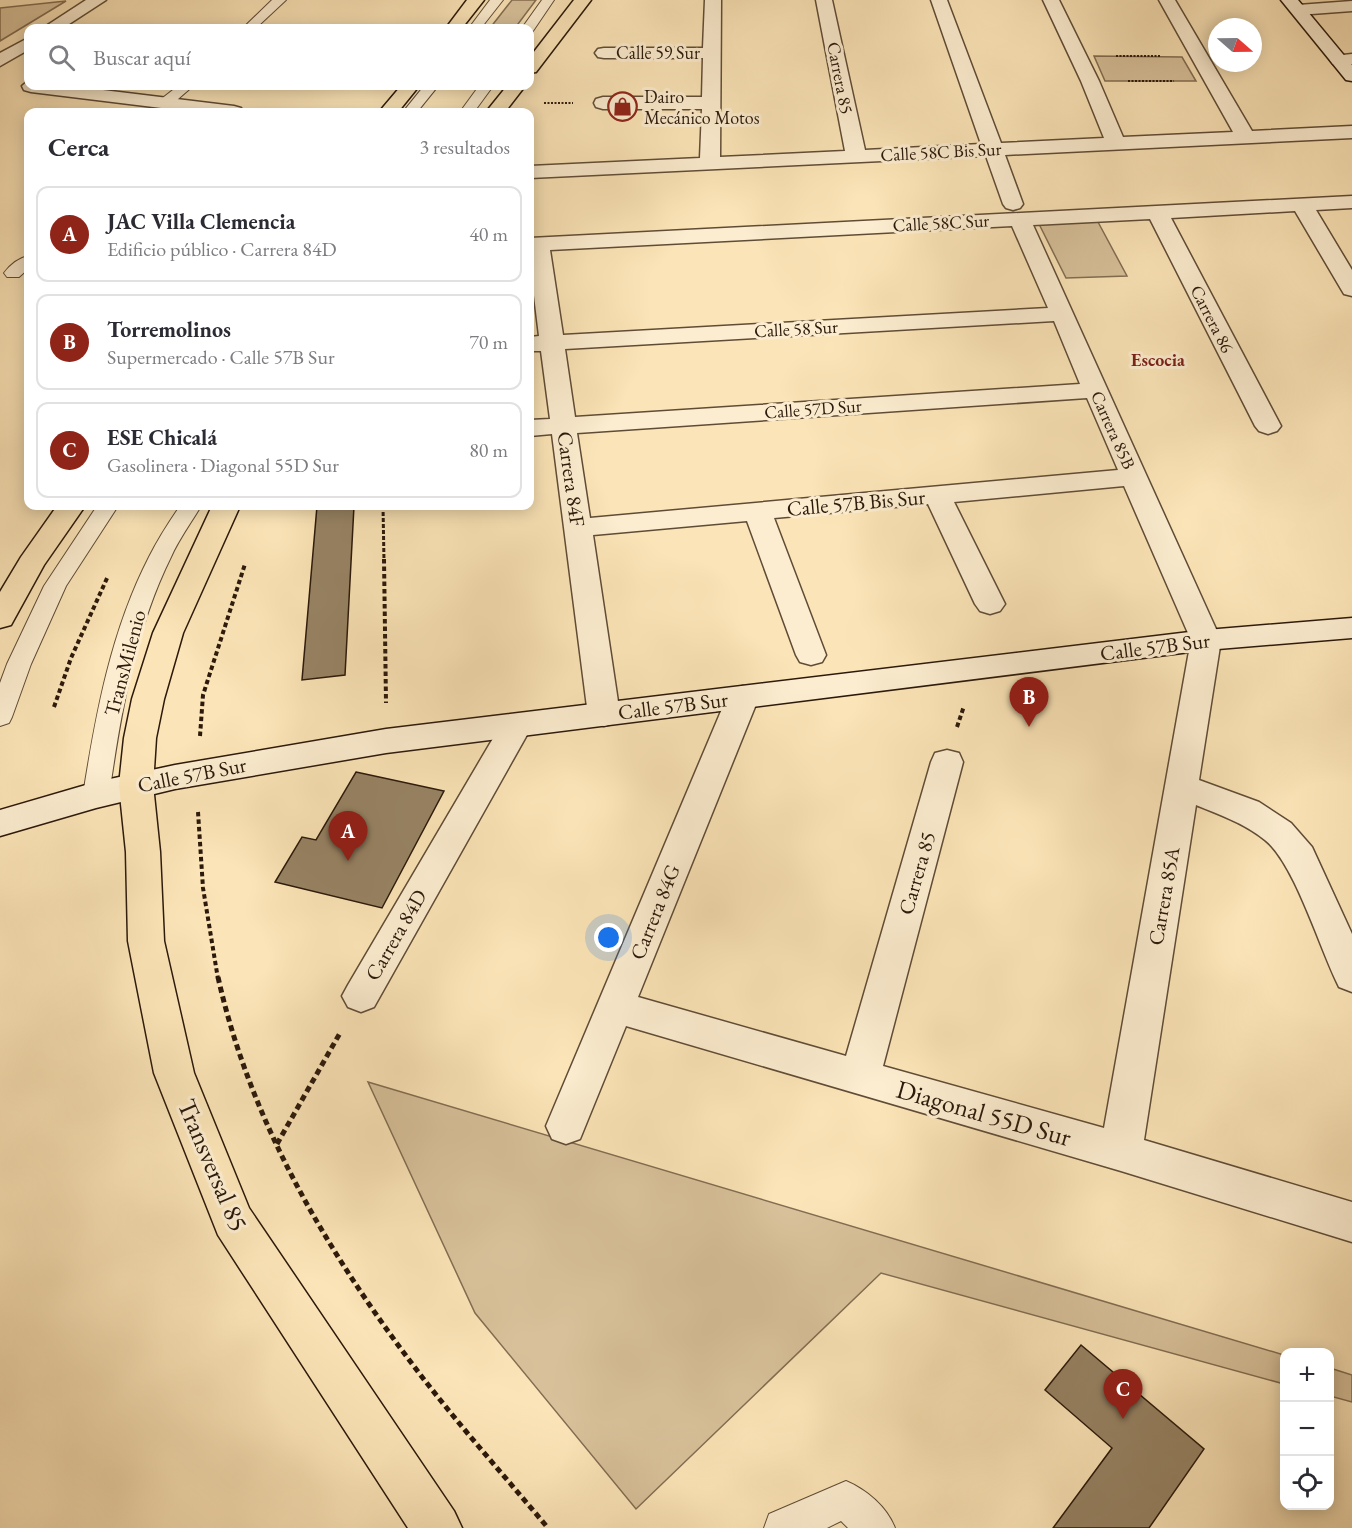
<!DOCTYPE html>
<html lang="es">
<head>
<meta charset="utf-8">
<style>
	:root { --surface:#fff; --page:#f7f7f7; --text:#2b2b33; --muted:#7c7c81; --line:#e1e1e2; --accent:#8f2418 }
	body { margin:0; font-family:"EB Garamond",serif; background:var(--page); color:var(--text) }
	.controls { position:absolute; right:18px; bottom:18px; display:grid; overflow:hidden; border-radius:12px; box-shadow:0 3px 15px #0003 }
	.controls button { width:54px; height:54px; display:grid; place-items:center; padding:0; border:0; border-bottom:2px solid var(--line); background:var(--surface); color:var(--text); font:30px sans-serif }
	.compass { position:absolute; left:1208px; top:18px; width:54px; height:54px; border-radius:50%; background:var(--surface); box-shadow:0 3px 15px #0003; rotate:110deg }
	.you { position:absolute; left:609px; top:938px; width:21px; height:21px; margin:-15px; border:4px solid #fff; border-radius:50%; background:#1a73e8; box-shadow:0 0 0 9px #1a73e833 }
	.badge { display:grid; place-items:center; width:39px; height:39px; border-radius:50%; background:var(--accent); color:#fff; font-size:20px; font-weight:700 }
	.pin { position:absolute; translate:-50% -50px; filter:drop-shadow(0 2px 3px #0008) }
	.pin::after { content:''; position:absolute; top:32px; width:21px; height:18px; background:inherit; clip-path:polygon(0 0,100% 0,50% 100%) }
	.list { margin:0; padding:0; list-style:none }
	h2 { display:flex; justify-content:space-between; align-items:center; height:78px; margin:0; padding:0 24px; font-size:26px }
	h2 small { font-size:20px; font-weight:400; color:var(--muted) }
	.list li { display:grid; grid-template-columns:39px 1fr auto; gap:18px; align-items:center; box-sizing:border-box; height:96px; margin:0 12px 12px; padding:0 12px; border:2px solid var(--line); border-radius:12px }
	.list b { display:block; font-size:22px; white-space:nowrap }
	.list p { margin:0; font-size:20px; white-space:nowrap; color:var(--muted) }
	.list em { font-size:20px; font-style:normal; color:var(--muted) }
	.icon { flex:none; width:33px; height:33px; fill:none; stroke:currentColor; stroke-width:2; stroke-linecap:round; stroke-linejoin:round }
	.map { position:relative; flex:none; width:1352px; height:1528px; overflow:hidden }
	.search { position:absolute; background:var(--surface); box-shadow:0 3px 15px #0003; left:24px; top:24px; width:510px; height:66px; display:flex; align-items:center; gap:15px; box-sizing:border-box; padding:0 21px; border-radius:12px; color:var(--muted); font-size:22px }
	.panel { position:absolute; background:var(--surface); box-shadow:0 3px 15px #0003; left:24px; top:108px; width:510px; height:402px; border-radius:12px }
	.map>svg:first-child { display:block }
	.green { fill:#d8c19a; stroke:#826d52; stroke-width:1.5 }
	.building { fill:#978364; stroke:#2b190b; stroke-width:1.5 }
	.lines { fill:none; stroke-linecap:round; stroke-linejoin:round }
	.lane-casing { stroke:#5f4c36; stroke-width:2 }
	.street-casing { stroke:#5f4c36; stroke-width:3 }
	.secondary-casing { stroke:#2b190b; stroke-width:3 }
	.primary-casing { stroke:#2b190b; stroke-width:3 }
	.path-far3 { stroke:#2b190b; stroke-width:2; stroke-dasharray:2 1.5; stroke-linecap:butt }
	.path-far2 { stroke:#2b190b; stroke-width:3; stroke-dasharray:4 2; stroke-linecap:butt }
	.path-far1 { stroke:#2b190b; stroke-width:4; stroke-dasharray:4.5 3; stroke-linecap:butt }
	.path { stroke:#2b190b; stroke-width:5; stroke-dasharray:6 4; stroke-linecap:butt }
	.lane { fill:#fcedd0; fill-rule:evenodd }
	.street { fill:#fcedd0; fill-rule:evenodd }
	.secondary { fill:#fcedd0; fill-rule:evenodd }
	.primary { fill:#fbe4b7; fill-rule:evenodd }
	.labels { text-anchor:middle; stroke-width:6; stroke-linejoin:round; paint-order:stroke }
	.far-street-label { font-size:18px; fill:#2b190b; stroke:#fcedd0 }
	.far-poi-label { font-size:18px; fill:#2b190b; stroke:#fcedd0; text-anchor:start }
	.far-neighbourhood-label { font-size:18px; font-weight:bold; fill:#7a1f14; stroke:#fcedd0 }
	.street-label { font-size:21px; fill:#2b190b; stroke:#fcedd0 }
	.near-street-label { font-size:26px; fill:#2b190b; stroke:#fcedd0 }
</style>
</head>
<body>
<div class="map">
<svg width="1352" height="1528" viewBox="0 0 1352 1528">
	<rect width="100%" height="100%" fill="#fbe4b7"/>
	<filter id="stains"><feTurbulence type="fractalNoise" baseFrequency=".00333" numOctaves="4"/><feColorMatrix values="0 0 0 0 .2 0 0 0 0 .09 0 0 0 0 .02 0 0 0 .5 -.17"/></filter>
	<radialGradient id="worn" r=".72"><stop offset=".6" stop-color="#630" stop-opacity="0"/><stop offset="1" stop-color="#630" stop-opacity=".3"/></radialGradient>
	<path class="green" d="M512 0H536L515 28H490Z
		M66 1 0 41V8Z
		M1094 56 1182 57 1196 81H1105Z
		M1098 222 1127 276 1066 278 1039 224Z
		M368 1082 1284 1355V1384L881 1273 636 1509 475 1313Z
		M1330 1368 1352 1375V1402L1330 1396Z"/>
	<path class="building" d="M317 506H354L345 675 302 680Z
		M356 772 444 791 382 908 275 882 302 837 316 840Z
		M1081 1345 1204 1449 1149 1528H1053L1112 1448 1045 1390Z"/>
	<g class="lines">
		<defs>
			<path id="lane" d="M272 0H286L256 28H243Z
				M490 0H503L481 28H469Z
				M542 0H554L533 31 522 28Z
				M178 86H193L170 106H160L158 103 160 100Z
				M424 86H438L417 112H403Z
				M479 86H493L474 112H460Z
				M28 256V269L19 277H7L4 273C10 265 19 258 28 256Z
				M97 506H118L66 586 31 664 12 717 9 723 0 726V683L7 664 44 586Z
				M180 506H201C191 523 179 539 171 557 134 632 121 713 109 795L105 802 96 805 87 802 83 795C96 713 111 631 149 557 158 539 169 522 180 506Z
				M846 1481C867 1490 887 1507 895 1528H848L841 1521 827 1528H764L769 1514Z"/>
			<path id="street" d="M86 0H106L63 28H43Z
				M705 0H721L720 157 845 151 816 0H832L865 150 981 144 931 0H947L1001 143 1104 138 1081 81 1043 0H1059L1099 81 1123 137 1233 132 1159 0H1175L1252 131 1352 126V138L1005 155 1023 204 1020 208 1013 210 1006 208 1003 204 986 156 530 178V166L700 158 702 109H603L596 107 594 103 596 99 603 97H702L703 58H604L598 57 595 53 598 49 604 48H703Z
				M1352 1V11L1298 15 1290 10 1298 5Z
				M28 38V50L0 66V53Z
				M1352 54V64H1333L1330 60 1333 56Z
				M28 81V86H70L234 106 241 108 243 112H194L31 92 24 90 22 86Z
				M1352 196V208L1316 210 1352 270V296L1344 294 1341 289 1295 211 1171 218 1281 426 1277 431 1268 434 1259 431 1255 426 1150 219 1033 225 1221 640 1199 780 1259 802 1291 823 1312 847 1352 934V992L1339 987C1320 950 1295 864 1265 840 1244 823 1220 815 1196 805L1144 1140 1352 1202V1242L1121 1171 626 1026 580 1139 566 1144 552 1139 546 1126 727 697 732 689 743 686 754 689 759 697 638 997 846 1056 931 762 935 753 947 750 959 753 963 762 883 1066 1104 1128 1191 640 1124 486 954 502 1005 604 1000 611 990 614 980 611 975 604 928 504 774 518 826 655 822 662 811 665 800 662 796 655 747 521 593 535 620 715 615 723 604 726 593 723 588 715 552 434 530 436V420L550 419 541 351H530V337L539 336 530 263V238ZM1012 226 1048 308 563 335 550 250ZM1054 321 1080 384 575 417 565 349ZM1087 398 1118 470 590 518 577 433Z
				M516 715 527 718 532 726 374 1007 361 1012 348 1007 342 996 348 985 505 718Z"/>
			<path id="secondary" d="M1281 0H1298L1352 65V81L1346 80Z
				M1352 618V638L1206 650 386 753 175 789 96 808 0 836V810L96 782 175 765 386 729 1206 630Z"/>
			<path id="primary" d="M467 0H484L462 28H446Z
				M574 0H591L536 72 530 73V57Z
				M401 86H419L398 112H379Z
				M507 86H525L505 112H486Z
				M57 506H85L44 565 11 625 0 628V592L21 557Z
				M212 506H240L183 633 164 699 156 738 153 785 160 852 164 941 194 1073 249 1208 454 1511 462 1528H408L218 1235 154 1073 128 941 126 852 119 785 124 738 132 699 153 633Z"/>
		</defs>
		<use href="#lane" class="lane-casing"/>
		<use href="#street" class="street-casing"/>
		<use href="#secondary" class="secondary-casing"/>
		<use href="#primary" class="primary-casing"/>
		<path class="path-far3" d="M1116 56H1160
			M1128 81H1174
			M544 103H573"/>
		<path class="path-far2" d="M383 506 384 561"/>
		<path class="path-far1" d="M384 559 386 703
			M54 707 71 658 108 576
			M957 727 964 706
			M200 736 203 695 245 564
			M198 812 203 888 218 979"/>
		<path class="path" d="M218 977C251 1126 333 1262 426 1382 465 1432 507 1479 548 1528
			M277 1144 340 1033"/>
		<use href="#lane" class="lane"/>
		<use href="#street" class="street"/>
		<use href="#secondary" class="secondary"/>
		<use href="#primary" class="primary"/>
	</g>
	<defs>
		<symbol id="shop-ring" viewBox="-11 -11 22 22"><circle r="9.5" fill="#fcedd0" stroke="#8f2418" stroke-width="1.5"/><path d="M-5-2.5h2.3a2.7 3.5 0 0 1 5.4 0H5L5.5 6h-11ZM-1.5-2.5h3a1.5 2.3 0 0 0-3 0Z" fill="#8f2418"/></symbol>
	</defs>
	<g fill-rule="evenodd">
		<use href="#shop-ring" x="606" y="90" width="33" height="33"/>
	</g>
	<g class="labels">
		<g class="far-street-label">
			<text x="658" y="59">Calle 59 Sur</text>
			<text transform="translate(840 78) rotate(79)" y="6">Carrera 85</text>
			<text transform="translate(941 152) rotate(-3)" y="6">Calle 58C Bis Sur</text>
			<text transform="translate(941 223) rotate(-3)" y="6">Calle 58C Sur</text>
			<text transform="translate(1212 319) rotate(63)" y="6">Carrera 86</text>
			<text transform="translate(796 329) rotate(-3)" y="6">Calle 58 Sur</text>
			<text transform="translate(813 409) rotate(-4)" y="6">Calle 57D Sur</text>
			<text transform="translate(1113 430) rotate(66)" y="6">Carrera 85B</text>
		</g>
		<g class="far-poi-label">
			<text x="644" y="103">Dairo<tspan x="644" dy="21">Mecánico Motos</tspan></text>
		</g>
		<g class="far-neighbourhood-label">
			<text x="1158" y="366">Escocia</text>
		</g>
		<g class="street-label">
			<text transform="translate(571 479) rotate(82)" y="7">Carrera 84F</text>
			<text transform="translate(856 503) rotate(-5)" y="7">Calle 57B Bis Sur</text>
			<text transform="translate(1155 647) rotate(-7)" y="7">Calle 57B Sur</text>
			<text transform="translate(125 663) rotate(-75)" y="7">TransMilenio</text>
			<text transform="translate(673 706) rotate(-7)" y="7">Calle 57B Sur</text>
			<text transform="translate(192 775) rotate(-11)" y="7">Calle 57B Sur</text>
			<text transform="translate(917 873) rotate(-74)" y="7">Carrera 85</text>
			<text transform="translate(1164 896) rotate(-80)" y="7">Carrera 85A</text>
			<text transform="translate(655 912) rotate(-68)" y="7">Carrera 84G</text>
			<text transform="translate(396 935) rotate(-60)" y="7">Carrera 84D</text>
		</g>
		<g class="near-street-label">
			<text transform="translate(984 1113) rotate(16)" y="9">Diagonal 55D Sur</text>
			<text transform="translate(213 1165) rotate(67)" y="9">Transversal 85</text>
		</g>
	</g>
	<rect width="100%" height="100%" filter="url(#stains)"/>
	<rect width="100%" height="100%" fill="url(#worn)"/>
</svg>
<div class="controls">
<button>+</button>
<button>−</button>
<button><svg class="icon" aria-label="locate" viewBox="0 0 24 24"><circle cx="12" cy="12" r="6"/><path d="M12 2v4M12 18v4M2 12h4M18 12h4"/></svg></button>
</div>
<svg class="compass" viewBox="-18 -18 36 36"><path d="M0-13l5 13h-10z" fill="#e53935"/><path d="M0 13l5-13h-10z" fill="#7c7c81"/></svg>
<div class="you"></div>
<div class="pin badge" style="left:348px;top:861px">A</div>
<div class="pin badge" style="left:1029px;top:727px">B</div>
<div class="pin badge" style="left:1123px;top:1419px">C</div>
<div class="search"><svg class="icon" aria-label="search" viewBox="0 0 24 24"><circle cx="10" cy="10" r="6"/><path d="M15 15l6 6"/></svg>Buscar aquí</div>
<section class="panel">
<h2>Cerca<small>3 resultados</small></h2>
<ul class="list">
<li><span class="badge">A</span><div><b>JAC Villa Clemencia</b><p>Edificio público · Carrera 84D</p></div><em>40 m</em></li>
<li><span class="badge">B</span><div><b>Torremolinos</b><p>Supermercado · Calle 57B Sur</p></div><em>70 m</em></li>
<li><span class="badge">C</span><div><b>ESE Chicalá</b><p>Gasolinera · Diagonal 55D Sur</p></div><em>80 m</em></li>
</ul>
</section>
</div>
</body>
</html>
